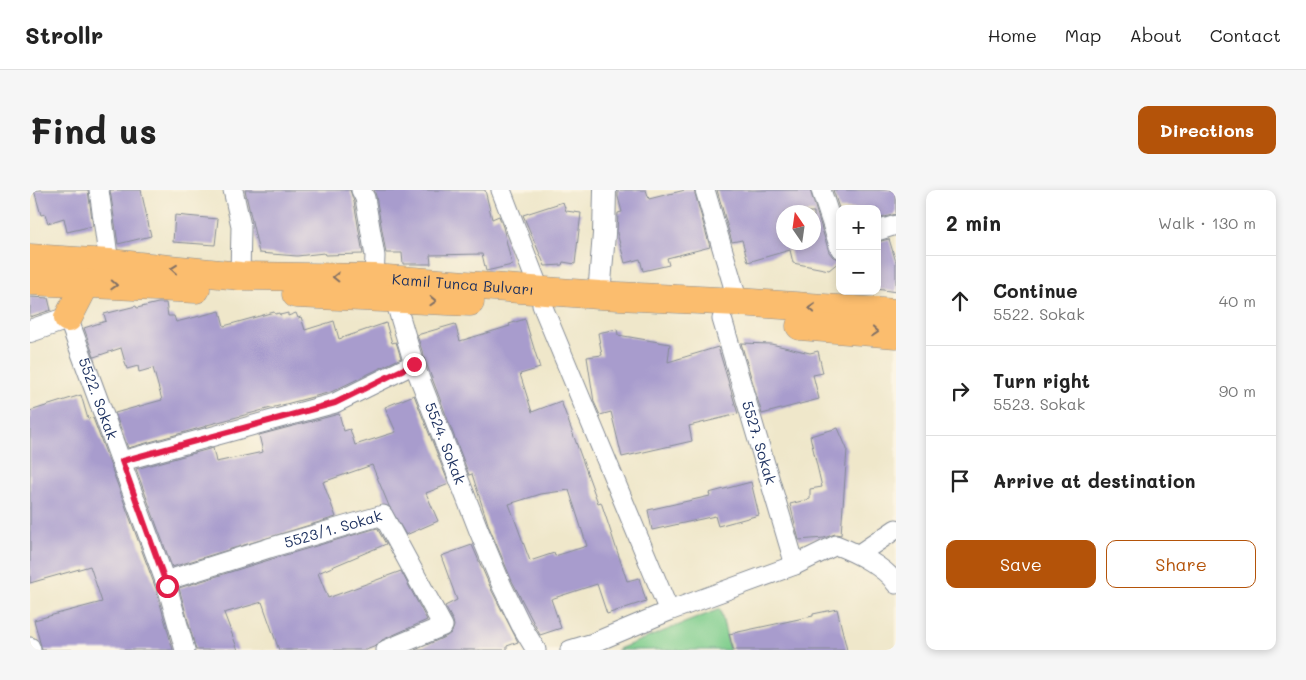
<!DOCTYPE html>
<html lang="en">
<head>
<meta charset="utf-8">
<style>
	:root { --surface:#fff; --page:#f6f6f6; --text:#222; --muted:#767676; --line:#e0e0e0; --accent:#b45309 }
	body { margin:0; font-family:Mali,sans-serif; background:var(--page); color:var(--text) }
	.controls { position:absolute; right:15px; top:15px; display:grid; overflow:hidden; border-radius:10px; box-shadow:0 2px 8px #0003 }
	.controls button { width:45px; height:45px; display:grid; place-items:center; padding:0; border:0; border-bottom:1px solid var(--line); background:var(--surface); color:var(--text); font:25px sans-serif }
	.compass { position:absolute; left:746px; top:15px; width:45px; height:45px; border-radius:50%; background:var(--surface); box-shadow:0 2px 8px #0003; rotate:347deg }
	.stop { position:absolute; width:15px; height:15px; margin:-11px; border:4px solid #e11d48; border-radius:50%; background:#fff }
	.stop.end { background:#e11d48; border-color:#fff; box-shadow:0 1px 5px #0008 }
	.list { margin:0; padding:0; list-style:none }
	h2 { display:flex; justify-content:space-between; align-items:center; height:65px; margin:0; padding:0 20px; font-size:21px }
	h2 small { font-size:16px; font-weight:400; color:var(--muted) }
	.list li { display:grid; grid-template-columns:32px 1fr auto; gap:15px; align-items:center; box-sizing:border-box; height:90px; padding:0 20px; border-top:1px solid var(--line) }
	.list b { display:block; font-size:19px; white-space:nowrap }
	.list p { margin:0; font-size:16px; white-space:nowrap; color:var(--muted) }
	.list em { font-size:16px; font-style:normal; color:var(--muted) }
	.actions { display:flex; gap:10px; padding:15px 20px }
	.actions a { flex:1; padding:11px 0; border:1px solid var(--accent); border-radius:10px; text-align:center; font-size:18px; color:var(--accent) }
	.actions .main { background:var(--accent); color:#fff }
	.icon { flex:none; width:28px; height:28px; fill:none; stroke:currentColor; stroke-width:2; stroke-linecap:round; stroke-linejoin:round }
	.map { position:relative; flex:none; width:866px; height:460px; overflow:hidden; border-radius:10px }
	header { display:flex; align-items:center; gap:30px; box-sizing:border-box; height:70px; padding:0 25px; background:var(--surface); border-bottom:1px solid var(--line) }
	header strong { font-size:24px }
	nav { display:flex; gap:28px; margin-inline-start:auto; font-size:18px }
	.intro { display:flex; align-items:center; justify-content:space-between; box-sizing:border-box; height:120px; padding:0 30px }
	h1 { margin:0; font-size:35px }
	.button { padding:12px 22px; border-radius:10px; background:var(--accent); color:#fff; font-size:18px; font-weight:700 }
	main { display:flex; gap:30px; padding:0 30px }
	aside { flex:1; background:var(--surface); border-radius:10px; box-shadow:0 2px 8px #0003 }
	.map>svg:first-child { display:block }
	.green { fill:#7ecd8c; stroke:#4c7e75 }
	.building { fill:#a89ccd; fill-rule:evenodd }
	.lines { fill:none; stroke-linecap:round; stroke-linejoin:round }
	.minor-casing { stroke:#858b94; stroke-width:21 }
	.tertiary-casing { stroke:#858b94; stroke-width:24 }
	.primary-casing { stroke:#858b94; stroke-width:29 }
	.minor { stroke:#fff; stroke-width:19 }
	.tertiary { stroke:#fff; stroke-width:22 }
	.primary { stroke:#fbbd6e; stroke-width:28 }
	.oneway { stroke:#806f65 }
	.route { stroke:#e11d48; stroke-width:6 }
	.labels { text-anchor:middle; stroke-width:5; stroke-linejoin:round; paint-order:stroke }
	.street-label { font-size:15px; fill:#1b2f5e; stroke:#fcf5e5 }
</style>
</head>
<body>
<header>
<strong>Strollr</strong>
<nav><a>Home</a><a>Map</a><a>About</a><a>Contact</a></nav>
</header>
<div class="intro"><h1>Find us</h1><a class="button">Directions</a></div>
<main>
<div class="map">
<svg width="866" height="460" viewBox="0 0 866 460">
	<rect width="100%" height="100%" fill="#fcf5e5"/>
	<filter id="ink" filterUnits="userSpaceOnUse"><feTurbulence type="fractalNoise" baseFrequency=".02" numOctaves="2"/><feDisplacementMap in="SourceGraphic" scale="10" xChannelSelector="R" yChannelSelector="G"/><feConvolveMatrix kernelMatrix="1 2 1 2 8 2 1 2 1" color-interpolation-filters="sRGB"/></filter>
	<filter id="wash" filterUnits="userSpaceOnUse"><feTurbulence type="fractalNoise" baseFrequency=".0096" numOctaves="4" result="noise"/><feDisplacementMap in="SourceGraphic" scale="20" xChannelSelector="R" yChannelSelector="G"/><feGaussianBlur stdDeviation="1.12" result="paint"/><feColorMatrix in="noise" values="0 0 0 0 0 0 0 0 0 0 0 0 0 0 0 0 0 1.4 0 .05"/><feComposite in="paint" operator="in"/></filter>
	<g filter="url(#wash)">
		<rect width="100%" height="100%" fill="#efe7ca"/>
		<path class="green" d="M690 419 700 460H586Z"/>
		<g id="blocks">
			<path class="building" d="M4 0H58L63 36 37 42 34 28 18 33 15 24 11 25Z
				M80 0H111L121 46 88 54Z
				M215 0H320L324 12 333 64 295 65 294 63 267 66 229 63Z
				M344 0H455L462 29 469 26 473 37 482 75 456 81 452 64 400 65 401 74H373L372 63H356L346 6Z
				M588 0H616L619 9 655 0H664L680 57 637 68 639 75 613 81 610 69 595 73 587 43 588 23 592 22 588 7Z
				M687 0H780L799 62 803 67 810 69V71L799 80 763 73 760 60 718 72 712 50 702 52ZM754 22H784V52H754Z
				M803 0H866V24L847 29V19H810V21Z
				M533 12 536 21 551 23 545 74 533 72 532 75 515 76 493 25Z
				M145 25 188 29 185 55 143 52Z
				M859 49 866 72V102L847 99V52Z
				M0 107 18 108 21 120 0 127Z
				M128 113H136L138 126H144L146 132 190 121 194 136 244 122 245 124 249 123 250 125 258 123V126L266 123 268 128 271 127 275 140 304 131 309 149 356 133 362 153 366 152 371 168 301 202 177 235V236L98 258 85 223 132 210 123 178 109 182 108 176 97 179 91 158 64 167 54 138 76 131 74 124 106 116 107 118Z
				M495 129 510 178 490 184 502 222 531 211 568 313 571 312 597 391 609 388 616 411 577 424 567 394 521 409 531 438 510 445 482 391 459 337 442 284 439 285 395 170 387 145 425 134 430 151 480 136 479 134ZM539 300 557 356 525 366 524 363 500 371 479 314 511 304Z
				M587 139 588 145 640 154 638 172 688 157 708 224 659 236 662 251 592 267 581 222 570 225 564 212 557 167 572 165 568 143Z
				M711 153 741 154 780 163 788 161 793 183 783 185 789 209 732 224Z
				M51 205 58 229 63 228 126 399 143 460H12L4 430 72 412 60 376 0 393V221Z
				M384 205 419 294 396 303 408 331 376 345 359 316 342 275 293 292 306 327 142 377 106 279 183 258 186 272 233 262 229 245 309 224 314 241 320 239 325 255 366 242 355 217Z
				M808 238 817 259 811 345 805 344 794 348 769 350 760 314 780 309V299L792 297 780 246Z
				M721 292 729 325 688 336 685 326 622 340 618 320 680 306 679 303Z
				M347 338 356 354 288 383 298 408 371 381 397 430 352 450 346 456 336 460H249L232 412 194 423 208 460H166L149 398 242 369Z
				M442 355 462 401 488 452 477 456V460H385L417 446 422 442 424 436 423 431 415 416 427 410 411 366Z
				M807 419 817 460H703L699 444 783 426V424Z"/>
		</g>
	</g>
	<g filter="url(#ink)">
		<use href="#blocks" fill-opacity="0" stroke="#858b94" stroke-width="1"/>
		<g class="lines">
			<defs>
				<g id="minor">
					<path d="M69 0 79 73"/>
					<path d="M203 0 211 36 210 86"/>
					<path d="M331 0 335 8 345 66 344 88"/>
					<path d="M471 0 509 99"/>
					<path d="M675 0 708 112"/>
					<path d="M791 0 810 58"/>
					<path d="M847 41 866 35"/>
					<path id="s1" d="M365 110 384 174 449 341 472 396 491 435 506 460"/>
					<path d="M512 115 639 421"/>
					<path id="s2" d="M38 128 137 396 155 460"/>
					<path id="s3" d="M692 129 765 375"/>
					<path d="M92 271 305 213 384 174"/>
					<path d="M829 364 866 339"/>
					<path id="s4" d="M135 391 239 358 353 325 413 436 356 460"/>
					<path d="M0 457 1 460"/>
					<path d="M540 460 563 453 639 421 765 375 806 355C824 362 856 377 866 394"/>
				</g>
				<path id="tertiary" d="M569 105 574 44 575 0
					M0 141 38 128"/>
				<g id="primary">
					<path id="s5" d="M0 68 79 73 210 86 344 88 569 105 708 112 866 123"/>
					<path d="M0 91 166 99"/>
					<path d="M266 104 440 112"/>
					<path d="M38 128 56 93"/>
					<path d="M770 136 866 144"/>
				</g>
			</defs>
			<use href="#minor" class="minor-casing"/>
			<use href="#tertiary" class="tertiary-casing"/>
			<use href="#primary" class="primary-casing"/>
			<use href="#minor" class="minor"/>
			<use href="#tertiary" class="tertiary"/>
			<use href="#primary" class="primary"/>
		</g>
		<defs><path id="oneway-chevron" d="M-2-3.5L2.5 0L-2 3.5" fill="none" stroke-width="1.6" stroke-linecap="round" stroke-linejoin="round" transform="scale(1.25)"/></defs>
		<g class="oneway">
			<use href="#oneway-chevron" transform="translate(144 79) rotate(-174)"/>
			<use href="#oneway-chevron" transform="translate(306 87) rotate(-179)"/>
			<use href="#oneway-chevron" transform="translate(84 95) rotate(3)"/>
			<use href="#oneway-chevron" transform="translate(403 111) rotate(2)"/>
			<use href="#oneway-chevron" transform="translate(782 118) rotate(-175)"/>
			<use href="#oneway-chevron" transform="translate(845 142) rotate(5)"/>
		</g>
	</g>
	<g class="lines" filter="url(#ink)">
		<path class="route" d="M137 396 92 271 305 213 384 174"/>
	</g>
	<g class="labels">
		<g class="street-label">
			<text dy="5" stroke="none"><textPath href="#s5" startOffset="434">Kamil Tunca Bulvarı</textPath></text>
			<text dy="5" stroke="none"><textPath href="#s2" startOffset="86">5522. Sokak</textPath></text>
			<text dy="5" stroke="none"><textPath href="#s3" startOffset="129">5527. Sokak</textPath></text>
			<text dy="5" stroke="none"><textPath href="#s1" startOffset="152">5524. Sokak</textPath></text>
			<text dy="5" stroke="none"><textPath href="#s4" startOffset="176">5523/1. Sokak</textPath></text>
		</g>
	</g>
</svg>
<div class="controls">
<button>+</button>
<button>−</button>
</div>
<svg class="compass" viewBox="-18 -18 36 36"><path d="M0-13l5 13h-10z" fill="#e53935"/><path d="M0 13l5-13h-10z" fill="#767676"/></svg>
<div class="stop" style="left:137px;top:396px"></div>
<div class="stop end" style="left:384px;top:174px"></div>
</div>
<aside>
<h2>2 min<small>Walk · 130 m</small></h2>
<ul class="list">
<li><svg class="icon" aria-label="ahead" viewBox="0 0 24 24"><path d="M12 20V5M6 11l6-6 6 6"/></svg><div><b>Continue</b><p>5522. Sokak</p></div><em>40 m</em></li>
<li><svg class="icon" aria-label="right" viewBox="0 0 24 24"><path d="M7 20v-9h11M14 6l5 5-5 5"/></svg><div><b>Turn right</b><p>5523. Sokak</p></div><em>90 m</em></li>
<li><svg class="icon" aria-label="arrive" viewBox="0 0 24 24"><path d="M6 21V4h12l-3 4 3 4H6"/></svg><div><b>Arrive at destination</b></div></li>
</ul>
<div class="actions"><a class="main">Save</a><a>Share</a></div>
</aside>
</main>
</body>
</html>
